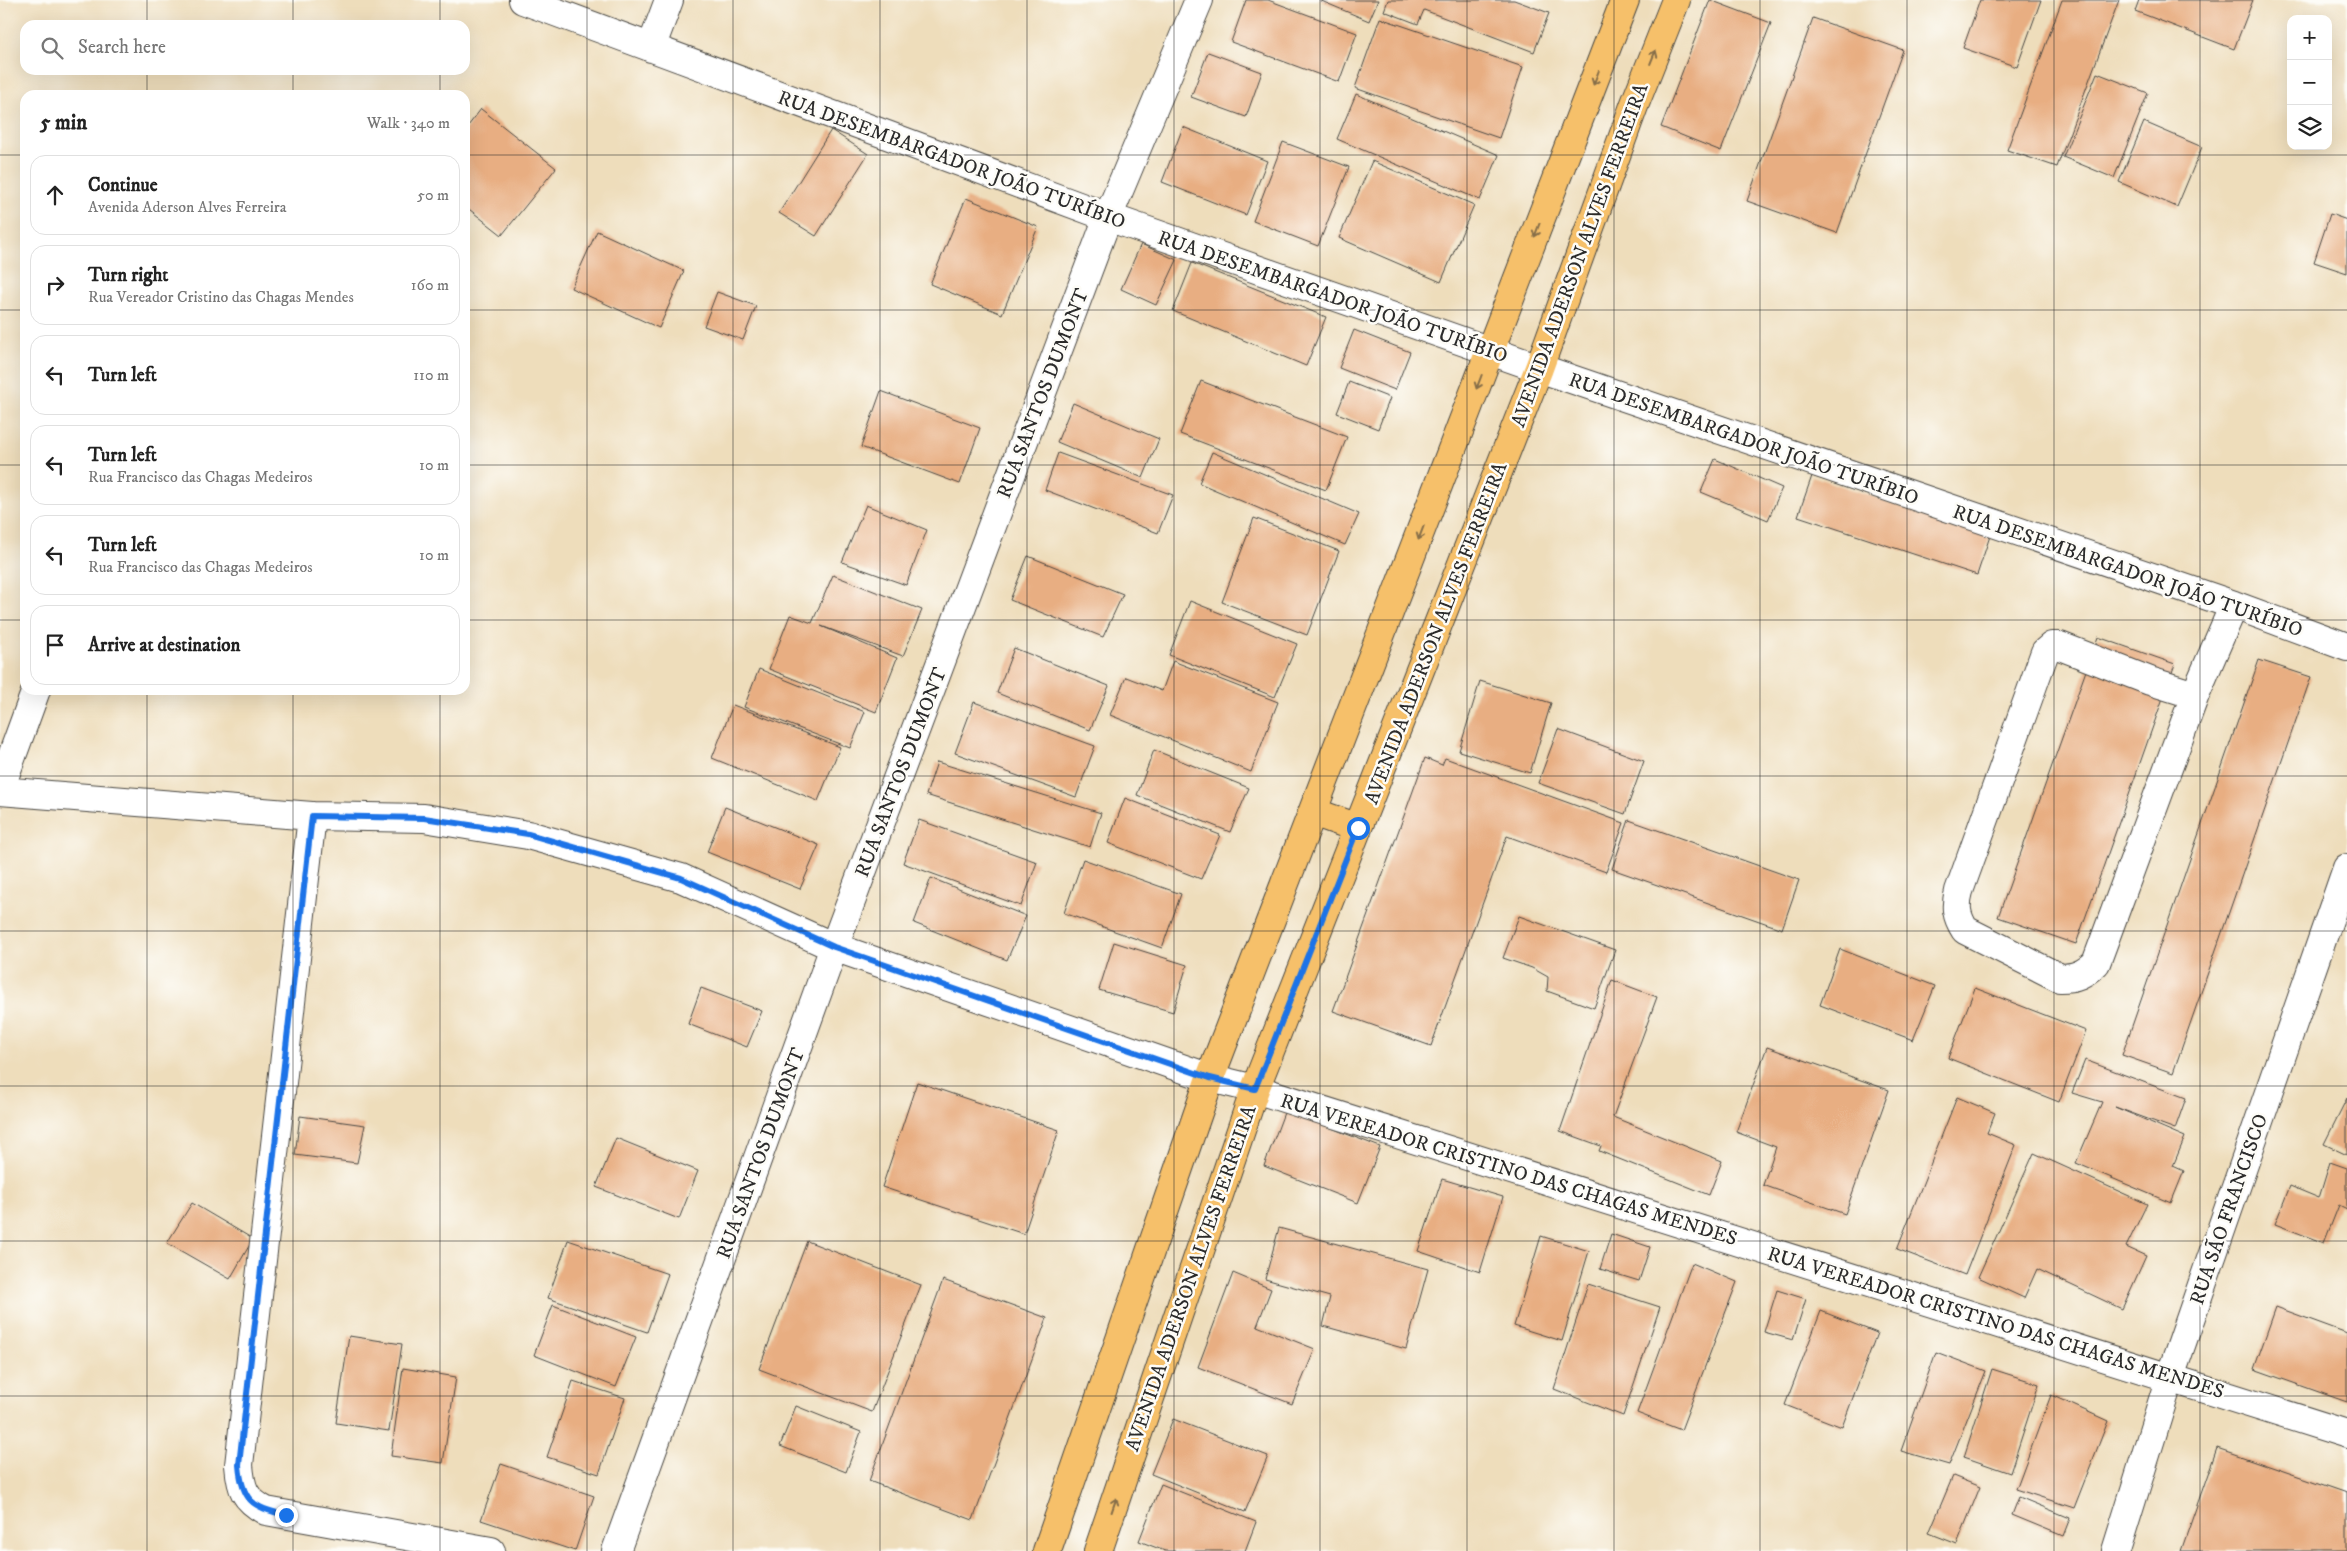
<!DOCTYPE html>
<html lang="en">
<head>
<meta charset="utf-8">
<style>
	:root { --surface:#fff; --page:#f2f2f2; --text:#222; --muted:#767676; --line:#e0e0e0 }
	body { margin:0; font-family:"IM FELL DW Pica",serif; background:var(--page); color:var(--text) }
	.controls { position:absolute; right:15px; top:15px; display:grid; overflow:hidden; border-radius:10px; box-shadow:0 5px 20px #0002 }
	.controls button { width:45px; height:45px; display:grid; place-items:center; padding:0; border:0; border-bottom:1px solid var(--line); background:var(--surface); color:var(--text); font:25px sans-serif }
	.stop { position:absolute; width:15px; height:15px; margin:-11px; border:4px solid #1a73e8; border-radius:50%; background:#fff }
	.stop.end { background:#1a73e8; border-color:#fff; box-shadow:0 1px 5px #0008 }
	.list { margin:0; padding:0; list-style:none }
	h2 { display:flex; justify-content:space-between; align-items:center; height:65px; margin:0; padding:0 20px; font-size:21px }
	h2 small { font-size:16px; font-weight:400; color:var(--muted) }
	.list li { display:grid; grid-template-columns:32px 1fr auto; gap:15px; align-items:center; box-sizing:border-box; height:80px; margin:0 10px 10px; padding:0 10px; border:1px solid var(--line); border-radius:15px }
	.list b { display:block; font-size:19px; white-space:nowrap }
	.list p { margin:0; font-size:16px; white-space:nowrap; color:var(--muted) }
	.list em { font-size:16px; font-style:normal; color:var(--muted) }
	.icon { flex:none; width:28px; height:28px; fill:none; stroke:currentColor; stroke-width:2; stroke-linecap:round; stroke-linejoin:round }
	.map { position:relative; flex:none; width:2347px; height:1551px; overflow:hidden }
	.search { position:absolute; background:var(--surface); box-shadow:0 5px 20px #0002; left:20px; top:20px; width:450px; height:55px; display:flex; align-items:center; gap:12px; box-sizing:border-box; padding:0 18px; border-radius:15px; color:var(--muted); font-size:19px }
	.panel { position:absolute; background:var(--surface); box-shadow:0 5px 20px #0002; left:20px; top:90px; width:450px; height:605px; border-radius:15px }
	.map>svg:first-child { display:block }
	.building { fill:#e8ae82 }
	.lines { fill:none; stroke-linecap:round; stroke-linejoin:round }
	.minor-casing { stroke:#484641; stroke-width:30 }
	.primary-casing { stroke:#484641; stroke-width:30 }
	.minor { stroke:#fff; stroke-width:28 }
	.primary { stroke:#f6c06b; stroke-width:28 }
	.oneway { stroke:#866e48 }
	.route { stroke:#1a73e8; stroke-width:6 }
	.grid { fill:none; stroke:#2b2b2b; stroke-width:1; stroke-opacity:0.55 }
	.labels { text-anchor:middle; stroke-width:5; stroke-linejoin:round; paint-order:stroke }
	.street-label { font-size:20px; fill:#2b2b2b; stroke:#fdfcf7 }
</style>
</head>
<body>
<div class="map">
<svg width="2347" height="1551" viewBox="0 0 2347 1551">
	<rect width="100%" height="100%" fill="#fdfcf7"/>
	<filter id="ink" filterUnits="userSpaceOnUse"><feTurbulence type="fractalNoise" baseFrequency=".02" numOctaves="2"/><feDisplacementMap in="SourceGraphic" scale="10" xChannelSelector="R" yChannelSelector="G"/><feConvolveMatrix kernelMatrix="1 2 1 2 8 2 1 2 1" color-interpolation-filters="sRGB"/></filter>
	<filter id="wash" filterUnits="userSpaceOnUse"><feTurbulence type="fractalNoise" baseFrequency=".0096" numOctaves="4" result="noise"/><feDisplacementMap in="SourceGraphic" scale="20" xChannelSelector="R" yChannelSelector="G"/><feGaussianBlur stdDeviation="1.12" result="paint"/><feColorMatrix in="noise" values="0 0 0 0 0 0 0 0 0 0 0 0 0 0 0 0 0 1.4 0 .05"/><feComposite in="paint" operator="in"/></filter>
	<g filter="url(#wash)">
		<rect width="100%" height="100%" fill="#edb"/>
		<g id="blocks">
			<path class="building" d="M1246 0H1268L1357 33 1339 82 1231 42Z
				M1319 0H1378L1369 21Z
				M1388 0H1514L1549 13 1534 52 1424 10 1418 24 1384 11Z
				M1710 0 1771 23 1721 151 1661 127Z
				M1980 0H2041L2017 67 1963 48Z
				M2062 0H2119L2057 167 2007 150Z
				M2139 0H2253L2234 49 2135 11Z
				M1380 18 1523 67 1499 138 1355 88Z
				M1813 18 1903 50 1837 233 1747 201Z
				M1208 52 1262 72 1246 117 1191 97Z
				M2097 73 2148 93 2114 178 2063 157Z
				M1356 94 1499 155 1480 200 1337 139Z
				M481 109 556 168 502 235 465 206V130Z
				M2144 122 2202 147 2177 207 2119 182Z
				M1183 127 1267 161 1246 215 1162 182Z
				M831 130 868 154 816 236 779 213Z
				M1283 142 1349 167 1318 246 1253 221Z
				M1372 161 1474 205 1441 282 1339 238Z
				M966 198 1038 227 1002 314 930 284Z
				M2330 214 2347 220V273L2314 262Z
				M597 231 684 271 659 328 571 288Z
				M1141 244 1177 260 1156 305 1121 289Z
				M1192 263 1326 317 1306 366 1173 311Z
				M717 292 756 306 743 340 704 326Z
				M1354 330 1410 352 1395 390 1339 368Z
				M1201 381 1347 437 1326 490 1180 434Z
				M1349 382 1390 398 1378 429 1337 413Z
				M881 391 980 428 960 484 861 447Z
				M1073 403 1159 439 1143 478 1057 442Z
				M1212 452 1359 514 1345 545 1199 483Z
				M1058 453 1173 495 1158 533 1045 490Z
				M1715 459 1782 488 1768 520 1701 492Z
				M1812 476 1990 536 1977 575 1798 516Z
				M866 505 927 530 906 585 842 562Z
				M1254 518 1339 551 1307 635 1222 602Z
				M1028 556 1123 594 1103 637 1010 600Z
				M833 575 922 610 903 656 821 626 897 658 876 712 769 669 790 615 812 623Z
				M1190 601 1297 644 1275 697 1169 655Z
				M2098 637 2175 664 2076 944 1998 917Z
				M1014 648 1109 686 1090 730 997 693Z
				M2259 660 2311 677 2173 1073 2122 1055Z
				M1173 661 1278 702 1251 772 1110 715 1126 677 1162 691Z
				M759 669 865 712 850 748 744 707Z
				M1480 681 1551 703 1530 773 1459 751Z
				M974 702 1095 746 1076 797 955 753Z
				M733 705 840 747 818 801 712 758Z
				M1558 729 1644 761 1625 814 1538 783Z
				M1154 750 1249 788 1230 832 1137 795Z
				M1425 758 1442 765 1445 758 1624 823 1606 872 1507 836 1431 1046 1333 1011Z
				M937 762 1101 813 1090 847 926 795Z
				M1125 798 1220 835 1201 879 1108 843Z
				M725 807 819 845 800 889 707 852Z
				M919 820 1037 862 1021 906 903 863Z
				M1629 820 1799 880 1782 929 1612 869Z
				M1083 859 1181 894 1162 948 1064 913Z
				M931 878 1026 916 1007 960 914 923Z
				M1519 916 1615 950 1594 1008 1547 991 1548 977 1532 968 1503 958Z
				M1114 942 1187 965 1173 1012 1099 990Z
				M1840 949 1935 986 1913 1040 1820 1005Z
				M1612 980 1657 997 1613 1117 1722 1161 1709 1195 1599 1151 1601 1146 1560 1131Z
				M701 988 762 1011 747 1047 688 1024Z
				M1975 988 2086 1031 2059 1102 1948 1058Z
				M1767 1047 1889 1090 1845 1214 1763 1185 1776 1147 1736 1132Z
				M2085 1060 2186 1098 2175 1129 2115 1107 2185 1137 2173 1166 2184 1171 2171 1203 2076 1163 2102 1102 2072 1093Z
				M917 1082 1059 1130 1024 1234 882 1187Z
				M1957 1097 1995 1113 1987 1133 2016 1145 1965 1275 1897 1249Z
				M2347 1098V1155L2324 1144Z
				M1285 1110 1380 1147 1358 1203 1264 1166Z
				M300 1116 365 1125 357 1163 295 1155Z
				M616 1138 698 1171 679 1219 596 1187Z
				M2034 1153 2147 1204 2126 1247 2146 1256 2122 1309 2037 1269 2024 1298 1978 1277Z
				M2330 1162 2347 1168V1209L2339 1205 2324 1243 2275 1224 2290 1186 2319 1198Z
				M1442 1179 1503 1197 1480 1272 1418 1251Z
				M192 1203 253 1239 230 1279 167 1243Z
				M1279 1228 1428 1269 1406 1349 1323 1326 1330 1297 1265 1279Z
				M1611 1234 1650 1247 1639 1281 1600 1269Z
				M1541 1236 1589 1251 1562 1341 1514 1326Z
				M568 1240 668 1274 647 1332 548 1298Z
				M807 1241 921 1285 872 1412 759 1369Z
				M1692 1263 1737 1282 1681 1430 1637 1413Z
				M1233 1273 1271 1289 1257 1326 1315 1349 1292 1404 1198 1367Z
				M943 1280 1047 1318 973 1520 869 1481Z
				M1588 1284 1660 1307 1623 1416 1554 1389Z
				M1777 1290 1806 1299 1793 1340 1764 1332Z
				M553 1305 636 1337 616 1387 534 1355Z
				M2276 1307 2347 1333V1402L2254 1369Z
				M1821 1311 1877 1333 1842 1427 1785 1405Z
				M349 1336 402 1344 389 1431 336 1423Z
				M1936 1352 1986 1371 1949 1465 1901 1451Z
				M403 1368 456 1377 443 1463 391 1456Z
				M1992 1369 2039 1384 2010 1473 1964 1457Z
				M573 1381 625 1398 599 1474 547 1457Z
				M2051 1395 2108 1421 2074 1508 2016 1489Z
				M796 1406 861 1432 846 1472 780 1446Z
				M1173 1419 1268 1456 1245 1512 1151 1474Z
				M2217 1448 2347 1493V1551H2181Z
				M501 1464 594 1496 575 1551 481 1520Z
				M1953 1476 1980 1487 1957 1544 1929 1533Z
				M1161 1484 1256 1522 1245 1551H1165L1139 1541Z
				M2019 1497 2070 1518 2063 1536 2012 1515Z"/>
		</g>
	</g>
	<g filter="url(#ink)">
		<use href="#blocks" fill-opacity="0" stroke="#484641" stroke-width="1"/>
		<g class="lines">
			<defs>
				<path id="minor" d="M523 0 1108 217 1539 368 2234 605 2347 647
					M651 48 669 0
					M2195 695 2150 681 2060 646H2052L2045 652 1959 891C1955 906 1956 916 1965 930L2060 978C2076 978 2084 974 2096 963L2195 695 2234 605
					M0 789 36 690
					M0 791 312 816 424 818 528 835 681 878 834 947 1210 1078 1255 1089 2347 1434
					M312 816 239 1465C241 1489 244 1499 266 1511L491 1551
					M616 1551 834 947 1108 217 1199 0
					M2116 1551 2170 1377 2347 868"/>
				<path id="primary" d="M1313 812 1358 828
					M1047 1551 1210 1078 1625 0
					M1098 1551 1255 1089 1539 368 1634 106 1676 0"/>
			</defs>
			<use href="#minor" class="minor-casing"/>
			<use href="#primary" class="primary-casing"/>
			<use href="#minor" class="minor"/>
			<use href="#primary" class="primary"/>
		</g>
		<defs><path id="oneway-shaft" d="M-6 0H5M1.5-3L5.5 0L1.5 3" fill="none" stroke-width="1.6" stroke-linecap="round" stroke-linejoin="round" transform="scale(1.25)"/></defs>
		<g class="oneway">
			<use href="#oneway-shaft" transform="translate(1653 57) rotate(-68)"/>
			<use href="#oneway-shaft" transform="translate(1596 78) rotate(111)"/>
			<use href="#oneway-shaft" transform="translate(1537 230) rotate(111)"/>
			<use href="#oneway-shaft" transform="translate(1479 382) rotate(111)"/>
			<use href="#oneway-shaft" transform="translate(1421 533) rotate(111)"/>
			<use href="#oneway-shaft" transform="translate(1114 1505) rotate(-71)"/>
		</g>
	</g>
	<g class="lines" filter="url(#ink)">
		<path class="route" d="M286 1515C252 1508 242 1500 239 1465L312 816 424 818 528 834 681 878 834 947 1210 1078 1255 1089 1358 828"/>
	</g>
	<path class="grid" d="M147 0V25M293 0V25M440 0V25M587 0V1551M733 0V1551M880 0V1551M1027 0V1551M1174 0V1551M1320 0V1551M1467 0V1551M1614 0V1551M1760 0V1551M1907 0V1551M2054 0V1551M2200 0V1551M147 70V95M293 70V95M440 70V95M0 155H25M465 155H2347M0 310H25M465 310H2347M0 465H25M465 465H2347M0 620H25M465 620H2347M147 690V1551M293 690V1551M440 690V1551M0 776H2347M0 931H2347M0 1086H2347M0 1241H2347M0 1396H2347"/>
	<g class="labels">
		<g class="street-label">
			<text transform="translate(952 159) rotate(20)" y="7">RUA DESEMBARGADOR JOÃO TURÍBIO</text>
			<text transform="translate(1579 255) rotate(-70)" y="7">AVENIDA ADERSON ALVES FERREIRA</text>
			<text transform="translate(1333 296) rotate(19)" y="7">RUA DESEMBARGADOR JOÃO TURÍBIO</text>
			<text transform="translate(1042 393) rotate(-69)" y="7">RUA SANTOS DUMONT</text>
			<text transform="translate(1744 438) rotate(19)" y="7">RUA DESEMBARGADOR JOÃO TURÍBIO</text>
			<text transform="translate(2128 570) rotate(19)" y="7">RUA DESEMBARGADOR JOÃO TURÍBIO</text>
			<text transform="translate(1435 633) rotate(-69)" y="7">AVENIDA ADERSON ALVES FERREIRA</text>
			<text transform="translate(900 772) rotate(-69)" y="7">RUA SANTOS DUMONT</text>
			<text transform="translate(760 1153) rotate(-70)" y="7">RUA SANTOS DUMONT</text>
			<text transform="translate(1509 1169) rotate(17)" y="7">RUA VEREADOR CRISTINO DAS CHAGAS MENDES</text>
			<text transform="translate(2228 1209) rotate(-71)" y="7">RUA SÃO FRANCISCO</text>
			<text transform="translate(1190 1278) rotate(-71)" y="7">AVENIDA ADERSON ALVES FERREIRA</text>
			<text transform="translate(1996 1322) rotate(17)" y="7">RUA VEREADOR CRISTINO DAS CHAGAS MENDES</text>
		</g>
	</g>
</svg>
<div class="controls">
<button>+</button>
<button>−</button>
<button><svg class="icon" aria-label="layers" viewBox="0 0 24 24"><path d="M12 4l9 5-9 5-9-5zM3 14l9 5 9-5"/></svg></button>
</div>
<div class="stop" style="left:1358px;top:828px"></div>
<div class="stop end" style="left:286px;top:1515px"></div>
<div class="search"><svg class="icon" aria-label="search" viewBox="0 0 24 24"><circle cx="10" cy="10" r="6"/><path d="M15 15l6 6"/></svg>Search here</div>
<section class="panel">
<h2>5 min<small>Walk · 340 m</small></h2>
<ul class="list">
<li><svg class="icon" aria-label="ahead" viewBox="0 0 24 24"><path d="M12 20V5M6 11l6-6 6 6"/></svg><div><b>Continue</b><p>Avenida Aderson Alves Ferreira</p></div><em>50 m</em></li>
<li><svg class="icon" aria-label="right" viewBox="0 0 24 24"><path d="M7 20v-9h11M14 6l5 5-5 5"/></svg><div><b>Turn right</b><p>Rua Vereador Cristino das Chagas Mendes</p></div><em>160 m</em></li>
<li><svg class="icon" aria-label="left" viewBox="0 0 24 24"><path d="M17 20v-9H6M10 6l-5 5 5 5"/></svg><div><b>Turn left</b></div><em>110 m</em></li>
<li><svg class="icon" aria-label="left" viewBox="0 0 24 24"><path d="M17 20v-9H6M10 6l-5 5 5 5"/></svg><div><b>Turn left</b><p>Rua Francisco das Chagas Medeiros</p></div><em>10 m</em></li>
<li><svg class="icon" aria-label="left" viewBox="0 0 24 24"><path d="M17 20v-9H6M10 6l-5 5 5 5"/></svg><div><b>Turn left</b><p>Rua Francisco das Chagas Medeiros</p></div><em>10 m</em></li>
<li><svg class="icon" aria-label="arrive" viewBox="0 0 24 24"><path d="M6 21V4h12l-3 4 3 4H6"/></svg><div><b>Arrive at destination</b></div></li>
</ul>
</section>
</div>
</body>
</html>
